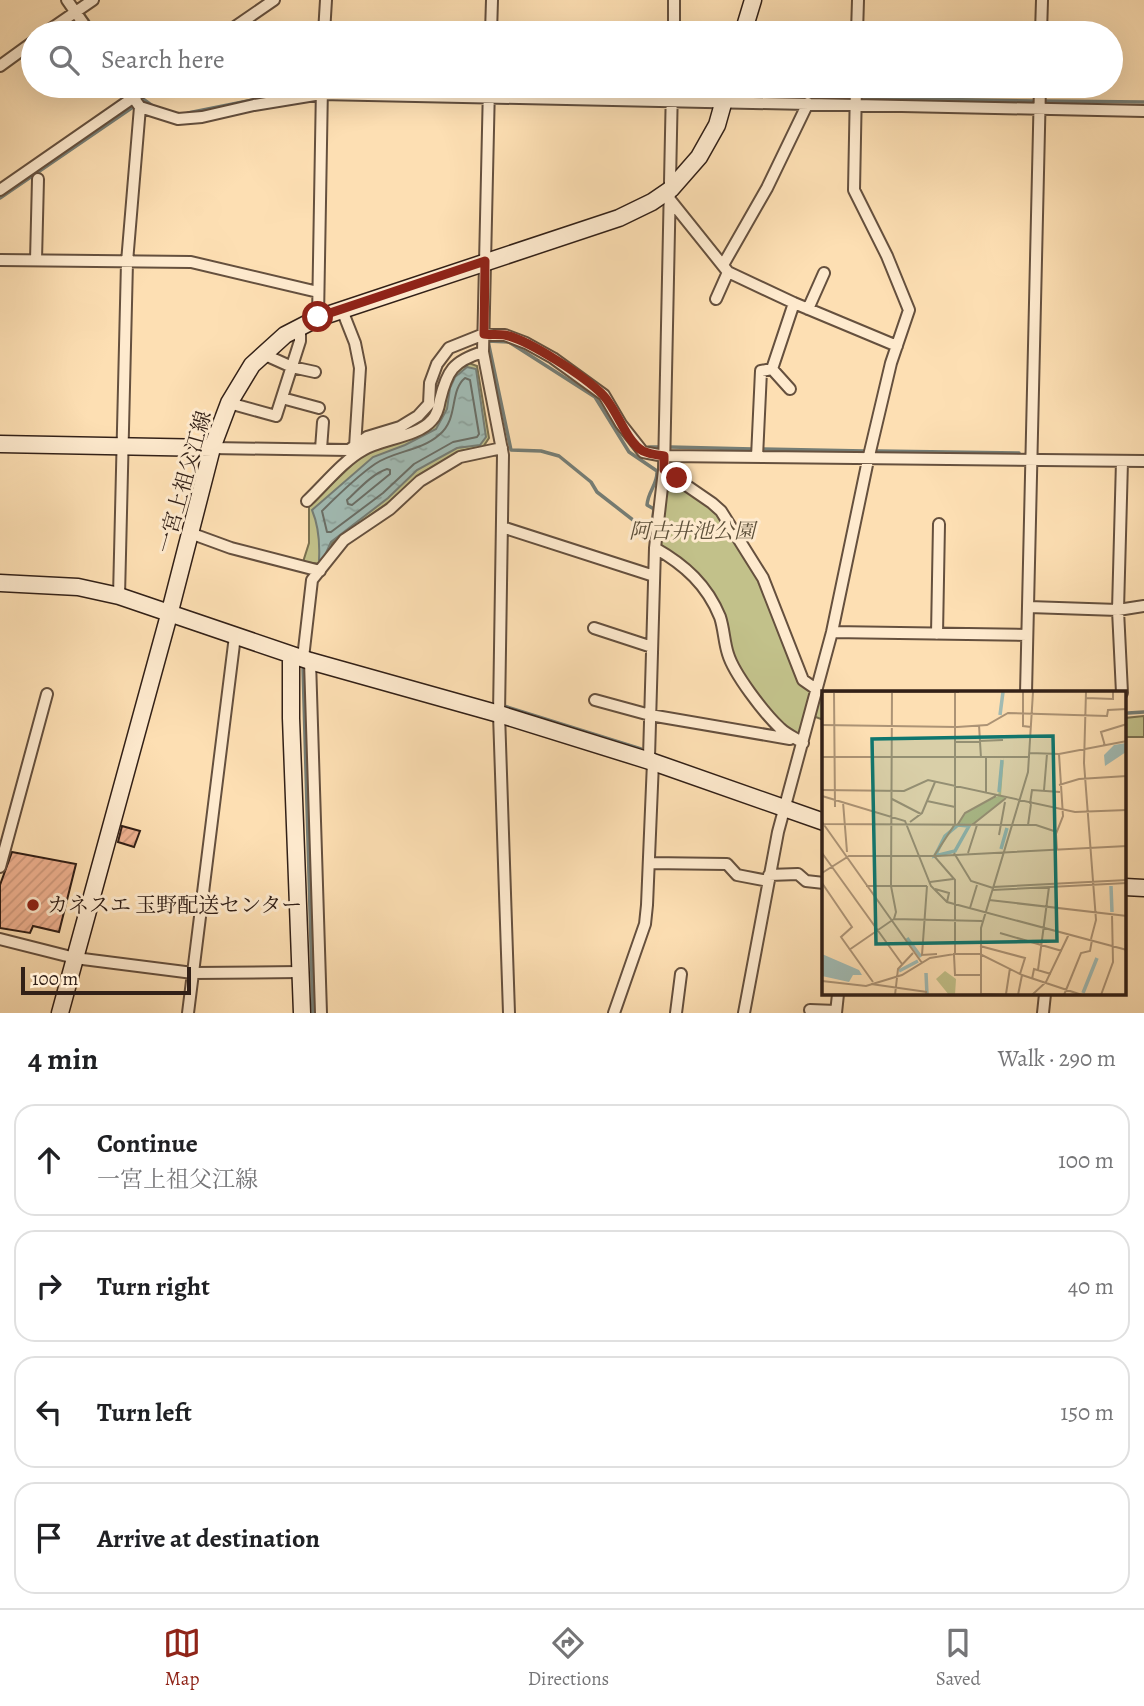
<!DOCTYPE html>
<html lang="en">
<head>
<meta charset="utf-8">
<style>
	:root { --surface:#fff; --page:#f6f6f6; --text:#202124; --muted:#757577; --line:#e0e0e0; --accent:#8f2418 }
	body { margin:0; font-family:Alegreya,"Noto Serif JP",serif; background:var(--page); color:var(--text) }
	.scale { position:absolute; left:21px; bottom:18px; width:170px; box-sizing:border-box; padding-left:7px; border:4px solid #322017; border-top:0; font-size:19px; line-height:24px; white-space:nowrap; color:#322017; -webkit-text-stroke:5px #feeace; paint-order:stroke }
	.stop { position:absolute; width:21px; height:21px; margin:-16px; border:5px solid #8f2418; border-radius:50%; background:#fff }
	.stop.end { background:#8f2418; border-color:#fff; box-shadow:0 2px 7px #0008 }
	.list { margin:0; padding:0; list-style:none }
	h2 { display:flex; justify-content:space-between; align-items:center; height:91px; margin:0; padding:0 28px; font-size:30px }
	h2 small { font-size:23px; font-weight:400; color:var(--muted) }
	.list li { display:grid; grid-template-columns:46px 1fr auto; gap:21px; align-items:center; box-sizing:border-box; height:112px; margin:0 14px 14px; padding:0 14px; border:2px solid var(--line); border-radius:21px }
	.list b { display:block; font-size:26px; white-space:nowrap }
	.list p { margin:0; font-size:23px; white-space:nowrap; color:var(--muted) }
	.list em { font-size:23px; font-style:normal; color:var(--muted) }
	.icon { flex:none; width:38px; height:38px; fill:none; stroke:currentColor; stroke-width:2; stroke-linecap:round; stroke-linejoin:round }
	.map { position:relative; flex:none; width:1144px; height:1013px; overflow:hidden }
	.search { position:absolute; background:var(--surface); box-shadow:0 7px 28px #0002; left:21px; right:21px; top:21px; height:77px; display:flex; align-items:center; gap:18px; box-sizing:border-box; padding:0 24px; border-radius:38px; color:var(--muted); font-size:26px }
	.sheet { height:595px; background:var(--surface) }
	nav { display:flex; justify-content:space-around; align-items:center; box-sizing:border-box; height:98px; border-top:2px solid var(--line); background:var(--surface); font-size:19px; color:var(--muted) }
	nav a { display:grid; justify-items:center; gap:4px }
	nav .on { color:var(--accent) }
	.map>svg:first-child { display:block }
	.green { fill:#c2c18a; stroke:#7a7050; stroke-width:2 }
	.water { fill:url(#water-ripples); stroke:#757d75; stroke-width:2 }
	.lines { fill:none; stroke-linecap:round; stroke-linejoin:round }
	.shore { stroke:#6a6e66; stroke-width:2 }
	.stream { stroke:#757d75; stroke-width:3.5 }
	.building { fill:url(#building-hatch); stroke:#322017; stroke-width:2 }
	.street-casing { stroke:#65503e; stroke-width:14 }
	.secondary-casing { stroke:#322017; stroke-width:19 }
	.street { stroke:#feeace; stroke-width:10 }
	.secondary { stroke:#feeace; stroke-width:16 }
	.route { stroke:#8f2418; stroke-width:9 }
	.poi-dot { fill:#8f2418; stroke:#feeace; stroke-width:2.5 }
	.labels { text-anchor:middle; stroke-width:6; stroke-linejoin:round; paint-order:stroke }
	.street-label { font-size:21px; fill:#322017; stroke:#feeace }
	.park-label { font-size:21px; font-style:italic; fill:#5d503a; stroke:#feeace }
	.poi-label { font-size:21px; fill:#322017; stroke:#feeace; text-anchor:start }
	.inset-river { fill:none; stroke:#a1bbb4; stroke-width:3.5 }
	.inset-road { fill:none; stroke:#ac9375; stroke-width:2 }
	.view { fill:#0f766e; fill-opacity:0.15; stroke:#0f766e; stroke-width:3.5 }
	.inset-edge { fill:none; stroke:#322017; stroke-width:3.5 }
</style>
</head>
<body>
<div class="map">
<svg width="1144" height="1013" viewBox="0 0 1144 1013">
	<defs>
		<pattern id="water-ripples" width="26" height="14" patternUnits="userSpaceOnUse" patternTransform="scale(1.75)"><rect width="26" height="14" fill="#a1bbb4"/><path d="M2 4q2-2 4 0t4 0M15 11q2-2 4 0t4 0" fill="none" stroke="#8ba09a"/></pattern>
		<pattern id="building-hatch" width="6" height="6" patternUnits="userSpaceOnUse" patternTransform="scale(1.75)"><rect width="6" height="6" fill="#efb291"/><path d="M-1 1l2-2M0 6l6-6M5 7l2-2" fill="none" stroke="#cd997c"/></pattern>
	</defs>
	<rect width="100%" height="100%" fill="#fddfb3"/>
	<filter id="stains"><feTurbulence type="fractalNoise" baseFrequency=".00286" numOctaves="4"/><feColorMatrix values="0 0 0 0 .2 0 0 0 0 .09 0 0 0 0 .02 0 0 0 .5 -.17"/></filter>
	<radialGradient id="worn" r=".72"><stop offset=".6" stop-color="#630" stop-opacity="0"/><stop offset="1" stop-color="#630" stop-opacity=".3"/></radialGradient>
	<path class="green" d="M466 362 477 366 489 438 483 447 460 451 419 475 389 502 332 543 328 559 322 564 303 562 309 543V506L365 452 420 433 447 383Z
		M664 470 712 503 763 578 815 695 824 699V720L810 715 803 743 782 730 732 663 709 595 655 548Z
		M1144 716V737H1125V718Z"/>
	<path class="water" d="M467 367 476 369 486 437 480 445 457 448 417 470 388 498 331 542 322 562 319 560C320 542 319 527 312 510L373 457 405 445 436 429 447 409 450 388 455 377Z"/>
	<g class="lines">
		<path class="shore" d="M465 378 470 380 479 434 477 437 453 442 414 464 383 493 331 532H327L322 511C338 495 356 477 375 464 394 451 421 451 439 435 459 419 449 391 465 378Z
			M387 469 390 470V474L352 505 348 504 347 500C359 489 372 474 387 469Z"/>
		<path class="stream" d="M82 12 97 33
			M327 88 482 90
			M498 90 663 94
			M677 94H711
			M740 95 849 98
			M861 98 1033 101
			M143 99 154 107
			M1045 101 1144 102
			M188 113 316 87
			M0 198 133 107
			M488 341 509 342 595 397 629 452 657 471C658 484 648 491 647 505L654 509 651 534 597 492 591 482 559 456 541 451 511 450Z
			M649 447H660
			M670 447 753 449
			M763 449 865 451
			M878 451 1019 453
			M303 667 313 1013
			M820 697 824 699
			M504 706 641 749
			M1128 713 1144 712"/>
	</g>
	<path class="building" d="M122 826 140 831 134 847 118 842Z
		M12 852 76 864 59 932 33 926 30 933 0 928V885Z"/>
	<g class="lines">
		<defs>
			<path id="street" d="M67 0 90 33
				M45 33 93 0
				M226 33 274 0
				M324 33 326 0
				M491 33 492 0
				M674 33V0
				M857 33 858 0
				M1041 33 1042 0
				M0 66 33 42
				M125 86 140 107 178 119 202 117 254 105 321 94 1144 111
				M489 86 483 352 503 455 499 714 509 1013
				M0 190 150 86
				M671 201 728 272 794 303 897 346
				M0 260 191 262 318 292
				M36 260 38 179
				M723 265 767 188 808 103
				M716 299 728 272
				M808 309 824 273
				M342 310 355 343 360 368 355 447
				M318 318 322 86
				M263 354 292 367 315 372
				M772 369 790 389
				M282 398 319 408
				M229 403 276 416 300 341V327
				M212 448 349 450 367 437 400 427 418 416 429 404 430 383 437 364 449 348 484 334 493 335H505L526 343 553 358 604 395 621 424 643 452 664 456 1144 461
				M321 449 323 422
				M757 457 761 371 772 369 794 303
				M664 470 712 503 721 511 763 578 803 680 816 689
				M307 501C323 486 344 460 363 450 381 439 418 437 432 420 436 416 439 406 440 400 447 371 453 361 483 352
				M502 527 654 576
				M190 533 231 548 320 571
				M655 548C685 565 707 585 720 617 724 629 724 642 728 654 734 674 764 713 780 728 786 734 795 738 803 743
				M119 596 127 262 140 107
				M1029 607 1118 610 1144 606
				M594 628 652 647
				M832 632 1027 635
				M937 634 939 524
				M303 658 312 580 344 540 390 509 420 481 460 457 502 448
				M310 661 321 1013
				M1026 693 1040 86
				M1122 693 1118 610 1122 461
				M595 700 650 715 790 739
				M649 863 727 864 737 875 768 881
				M0 867 47 694
				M769 875 798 874 806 881 824 883
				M0 939 75 958 193 973 300 972
				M810 1010 836 1011
				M188 1013 235 636
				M614 1013 645 924 647 905 653 762 649 757 655 548 664 470 672 86
				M676 1013 681 974
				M744 1013 778 832 832 632 868 460 891 363 909 310 887 256 854 190 856 86
				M836 1013 838 994
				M1043 1013 1045 994"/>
			<path id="secondary" d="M743 33 753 0
				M0 444 212 448
				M0 583 78 587 119 596 310 661 499 714 653 762 824 822
				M291 655V718L302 1013
				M1125 887 1144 888
				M60 1013 169 615 212 448 229 403 252 365 285 335 318 318 619 218 652 202 671 189 699 157 717 125 728 86"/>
		</defs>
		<use href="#street" class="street-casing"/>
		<use href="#secondary" class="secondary-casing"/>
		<use href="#street" class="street"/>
		<use href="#secondary" class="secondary"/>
	</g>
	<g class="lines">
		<path class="route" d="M318 317 485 261 484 334C491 335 499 334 505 335 529 340 585 377 602 394 616 407 626 442 643 451 649 454 658 455 664 456V470L677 478"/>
	</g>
	<circle class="poi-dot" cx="33" cy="905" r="7"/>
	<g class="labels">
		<g class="street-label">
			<text transform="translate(184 482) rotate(-74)" y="7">一宮上祖父江線</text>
		</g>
		<g class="park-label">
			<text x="692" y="538">阿古井池公園</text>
		</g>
		<g class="poi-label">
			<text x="47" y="912">カネスエ 玉野配送センター</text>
		</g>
	</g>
	<g transform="translate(822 691)">
		<rect width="304" height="304" fill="#fddfb3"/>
		<path d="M182 66 179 105 184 107 150 134 136 133 143 122 176 105Z" fill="#c2c18a"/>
		<path d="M123 280 134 288 133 304H127L114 288Z" fill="#c2c18a"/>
		<path d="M304 52V61L283 75 282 64 292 54ZM0 263 37 279 40 284H31L27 291 0 285Z" fill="#a1bbb4"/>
		<path class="inset-river" d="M178 24 181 1M177 101 180 69M136 134 147 135 133 160 113 165 123 145ZM179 158 185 137M289 195 290 221M85 247 99 266M77 280 96 270M104 282 105 304M261 302 275 267"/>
		<path class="inset-road" d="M0 1H137M12 1 13 116M201 1V35L209 36M264 1 262 72 274 229 269 248M264 7 291 8V1M0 34 135 36 165 34 186 22 285 25 286 19 305 18M157 34 159 67M133 51 181 49M283 55 279 41 305 33M208 62 237 63 305 50M0 66H208M164 67V102M237 94 257 88 305 85M0 99 82 100 106 89 253 121 305 119M222 99 225 63M0 105 83 130 109 195 125 211 305 259M70 108 99 123M105 110 133 116M21 111 25 161M208 113 210 99 238 101M0 131 100 272M88 131 100 122 113 91M0 133 214 134 235 141M136 133 143 122 174 105M150 134 184 107M206 134 209 113M177 144 183 111M235 159 234 143 241 125 237 63M0 162 80 273M132 162 149 190 171 197M146 162 155 134M0 182 27 165H115L305 155M108 191 131 188M0 192 30 236 19 246 51 291M44 195H105M105 195 100 264 115 263M171 196 305 189M113 198 127 202 125 211M170 199 305 192M167 209 305 225M148 217 155 194M72 228 160 230M178 242 240 260M158 255 203 267 198 283M27 259 72 228 74 221 69 195 70 1M131 263H158L200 284 196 304M132 264 133 284H159M216 279 227 196M200 284 260 304M210 288 212 278 229 283M0 290 44 295 80 284 108 267 133 263V189L112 165 133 133V1M49 293 105 301M159 303 195 304M184 303 188 277M73 304 76 278 91 262M159 304V237L206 81 211 1M210 304 224 291 247 243M242 304 259 262 268 260 270 249M279 304 291 271 290 223"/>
		<path class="view" d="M231 45 235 250 54 253 50 48Z"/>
		<rect width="304" height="304" class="inset-edge"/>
	</g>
	<rect width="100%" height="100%" filter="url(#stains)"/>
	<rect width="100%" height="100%" fill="url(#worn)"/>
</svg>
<div class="scale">100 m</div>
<div class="stop" style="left:318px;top:317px"></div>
<div class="stop end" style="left:677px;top:478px"></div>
<div class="search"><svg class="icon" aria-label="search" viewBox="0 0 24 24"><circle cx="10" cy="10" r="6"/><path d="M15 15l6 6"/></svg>Search here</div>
</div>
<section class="sheet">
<h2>4 min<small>Walk · 290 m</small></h2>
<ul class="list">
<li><svg class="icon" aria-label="ahead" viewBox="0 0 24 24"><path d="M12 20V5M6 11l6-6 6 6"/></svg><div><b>Continue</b><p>一宮上祖父江線</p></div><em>100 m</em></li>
<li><svg class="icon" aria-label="right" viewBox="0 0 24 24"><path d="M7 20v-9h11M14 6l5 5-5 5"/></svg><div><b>Turn right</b></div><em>40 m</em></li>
<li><svg class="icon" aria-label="left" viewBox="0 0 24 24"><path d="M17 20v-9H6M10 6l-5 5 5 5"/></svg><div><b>Turn left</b></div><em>150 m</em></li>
<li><svg class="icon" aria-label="arrive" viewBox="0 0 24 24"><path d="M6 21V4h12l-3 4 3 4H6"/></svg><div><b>Arrive at destination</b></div></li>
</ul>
</section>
<nav>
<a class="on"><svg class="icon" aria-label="map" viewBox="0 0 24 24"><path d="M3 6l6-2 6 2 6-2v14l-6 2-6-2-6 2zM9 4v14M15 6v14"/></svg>Map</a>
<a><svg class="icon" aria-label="directions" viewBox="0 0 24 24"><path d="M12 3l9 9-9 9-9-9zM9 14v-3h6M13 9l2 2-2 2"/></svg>Directions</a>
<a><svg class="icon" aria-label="saved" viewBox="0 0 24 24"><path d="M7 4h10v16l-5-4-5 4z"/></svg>Saved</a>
</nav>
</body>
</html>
